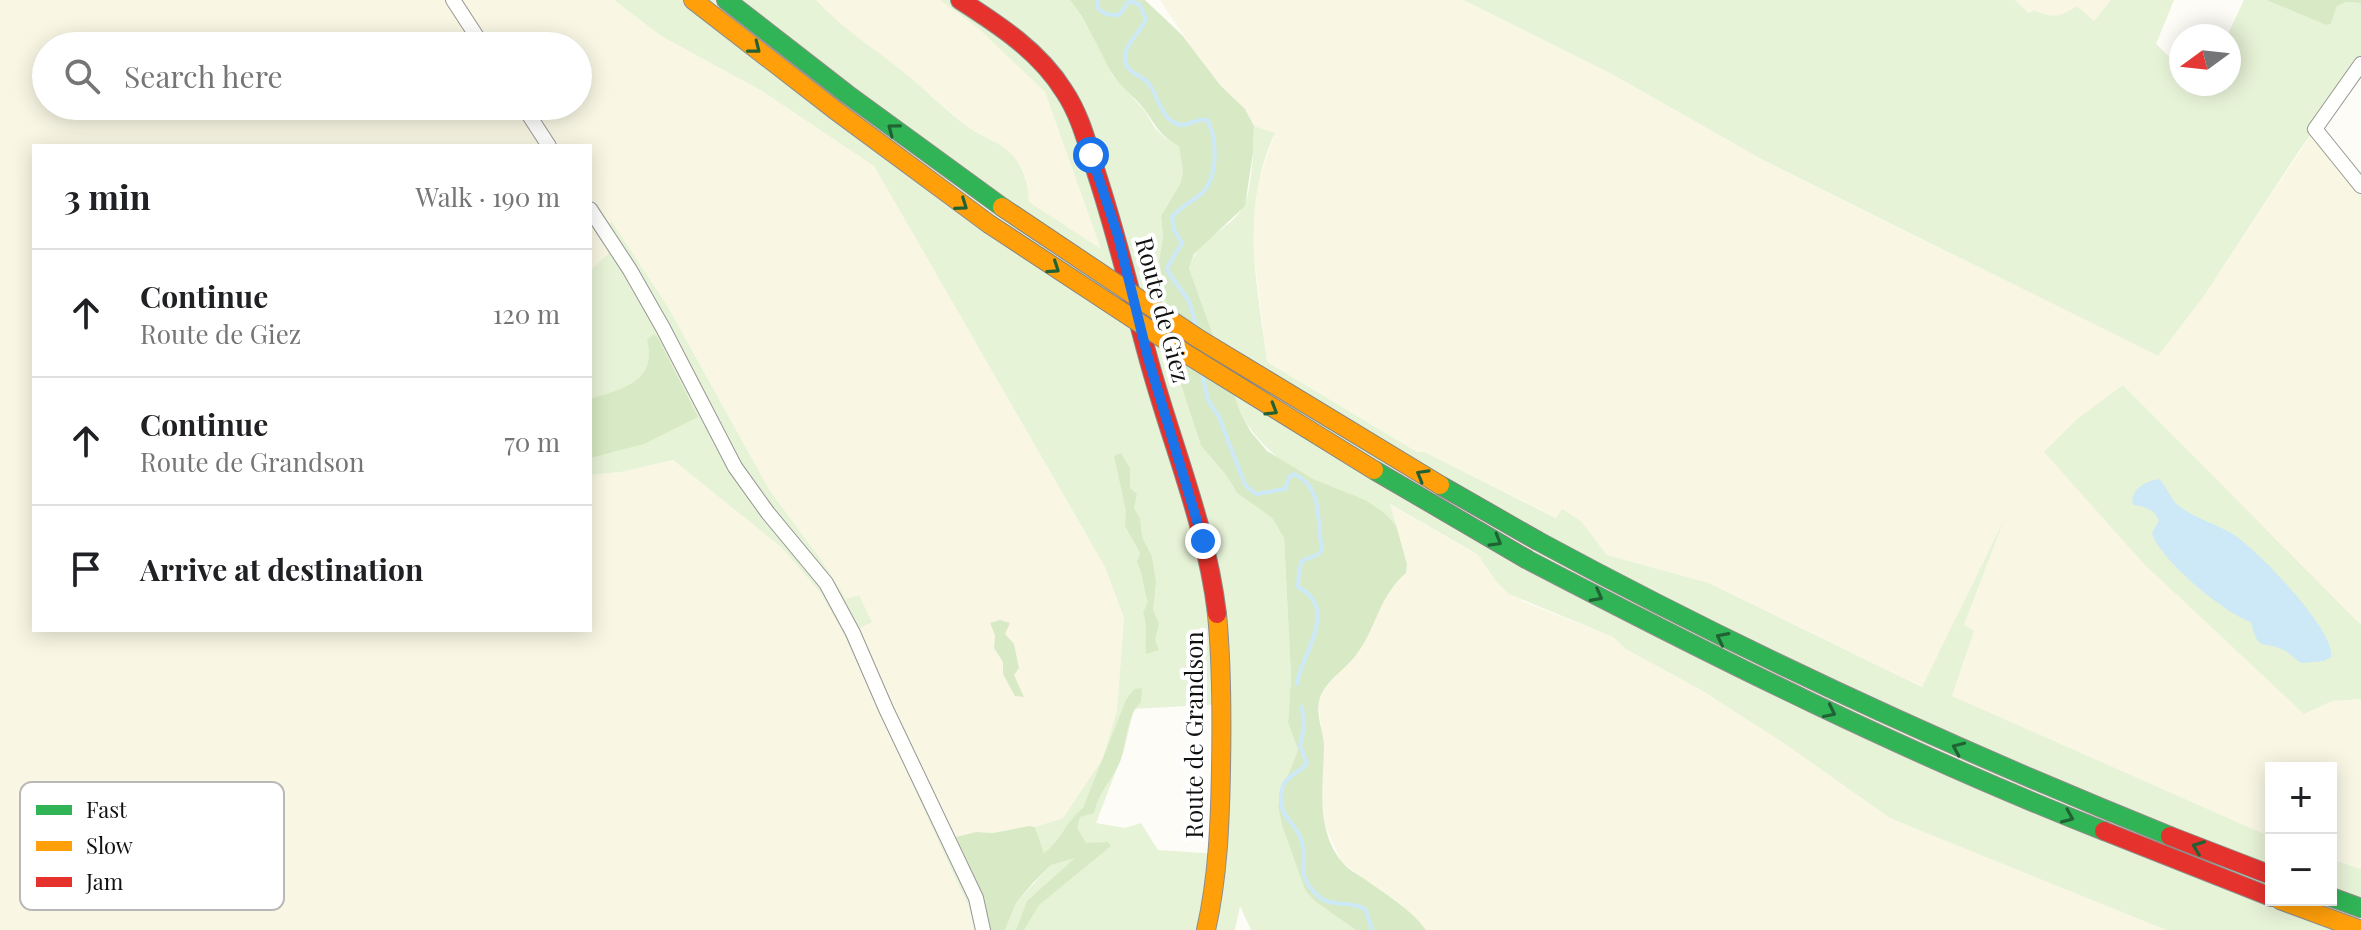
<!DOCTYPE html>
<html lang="en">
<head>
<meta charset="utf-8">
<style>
	:root { --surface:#fff; --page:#f2f2f2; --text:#202124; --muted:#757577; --line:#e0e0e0 }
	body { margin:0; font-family:"Playfair Display",serif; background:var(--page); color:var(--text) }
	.controls { position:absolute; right:24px; bottom:24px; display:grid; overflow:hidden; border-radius:0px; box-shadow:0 4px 20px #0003 }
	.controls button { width:72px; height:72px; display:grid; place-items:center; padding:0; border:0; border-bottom:2px solid var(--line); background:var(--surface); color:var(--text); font:40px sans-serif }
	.compass { position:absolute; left:2169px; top:24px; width:72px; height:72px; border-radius:50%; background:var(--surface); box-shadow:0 4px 20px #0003; rotate:255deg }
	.stop { position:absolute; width:24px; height:24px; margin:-18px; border:6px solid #1a73e8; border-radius:50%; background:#fff }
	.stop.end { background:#1a73e8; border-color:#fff; box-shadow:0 2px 8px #0008 }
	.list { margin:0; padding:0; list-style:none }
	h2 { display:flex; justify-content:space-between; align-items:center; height:104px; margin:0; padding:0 32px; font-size:34px }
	h2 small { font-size:26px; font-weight:400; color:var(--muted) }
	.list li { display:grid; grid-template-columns:52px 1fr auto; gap:24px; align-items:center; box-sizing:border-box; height:128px; padding:0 32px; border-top:2px solid var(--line) }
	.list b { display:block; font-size:30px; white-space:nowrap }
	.list p { margin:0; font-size:26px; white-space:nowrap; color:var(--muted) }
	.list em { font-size:26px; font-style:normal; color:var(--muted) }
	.icon { flex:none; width:44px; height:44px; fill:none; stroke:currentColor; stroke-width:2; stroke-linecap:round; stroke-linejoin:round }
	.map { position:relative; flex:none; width:2361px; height:930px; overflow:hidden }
	.search { position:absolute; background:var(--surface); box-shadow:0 4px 20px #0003; left:32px; top:32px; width:560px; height:88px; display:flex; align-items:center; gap:20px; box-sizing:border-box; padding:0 28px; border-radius:44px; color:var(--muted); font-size:30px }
	.panel { position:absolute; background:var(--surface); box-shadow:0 4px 20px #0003; left:32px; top:144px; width:560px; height:488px; border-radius:0px }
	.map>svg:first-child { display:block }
	.farmland { fill:#f9f7e4; fill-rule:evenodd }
	.green { fill:#e7f3d7; fill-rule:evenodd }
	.forest { fill:#d8eac5 }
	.water { fill:#cde8f7 }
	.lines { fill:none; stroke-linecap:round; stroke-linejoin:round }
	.stream { stroke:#cde8f7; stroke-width:4 }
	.street-casing { stroke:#979795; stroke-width:16 }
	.fast-casing { stroke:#8e8d8b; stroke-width:20 }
	.slow-casing { stroke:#8e8d8b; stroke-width:20 }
	.jam-casing { stroke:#8e8d8b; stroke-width:20 }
	.street { stroke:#fffffe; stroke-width:14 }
	.fast { stroke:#30b455; stroke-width:18 }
	.slow { stroke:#ff9f0a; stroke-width:18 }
	.jam { stroke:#e5322d; stroke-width:18 }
	.fast-bridge-casing { stroke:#858482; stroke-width:20; stroke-linecap:butt }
	.slow-bridge-casing { stroke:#858482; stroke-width:20; stroke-linecap:butt }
	.fast-bridge { stroke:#30b455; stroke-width:18 }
	.slow-bridge { stroke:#ff9f0a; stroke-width:18 }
	.oneway { stroke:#206233 }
	.route { stroke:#1a73e8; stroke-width:10 }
	.labels { text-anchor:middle; stroke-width:8; stroke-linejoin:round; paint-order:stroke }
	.street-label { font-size:24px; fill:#111; stroke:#fff }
	.key { fill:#fff; stroke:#b8b8b8; stroke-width:2 }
	.key-label { font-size:22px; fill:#111 }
</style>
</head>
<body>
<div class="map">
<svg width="2361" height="930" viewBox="0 0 2361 930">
	<rect width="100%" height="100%" fill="#fdfcf7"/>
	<path class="farmland" d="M0 0H614L661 36 762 91 874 166 1105 567 1124 618 1117 710 1103 758 1063 818 1035 827 1029 826 993 833 976 832 956 837 955 839 853 633 859 595 846 600 822 561 770 491 668 307 615 248 590 271V146H34V630H590V475L621 472 673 460 781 547 820 592 844 635 969 908 975 930H0ZM46 46H578V106H46Z
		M816 0H940L978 27 1045 92 1102 250 1028 202 1026 177 1021 166 992 140 974 132 900 69 846 30Z
		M1160 0H1463L1610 73 1763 160 2158 356 2204 296 2315 129 2361 186V625L2123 385 2067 428 2332 701 2361 699V869L2331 858V768H2271V837L1951 696 1965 659 1964 625 1999 533 1923 687 1709 583 1607 555 1581 521 1563 510 1557 518 1424 452H1417L1267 362 1255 263 1252 218 1256 188 1275 133 1254 126 1245 109 1220 85 1197 56Z
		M2015 0H2111L2094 21 2063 16 2048 17 2034 10 2029 13Z
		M1389 504 1478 555 1495 580 1524 602 1613 637 1627 649 1701 690 1785 744 1890 818 2166 930H1426L1401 904 1342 863 1325 826 1321 799 1324 743 1318 704 1322 692 1372 628 1380 604 1395 583 1406 573 1407 563Z"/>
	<path class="green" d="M614 0H816C842 28 872 47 901 70 924 88 944 109 967 126 982 138 1001 141 1013 156 1025 170 1028 184 1029 202L1101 249 1045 92 978 28 940 0H1070L1072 2 1101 48 1112 75 1145 111 1155 128 1165 138 1179 145 1183 173 1180 184 1161 216 1163 236 1159 261 1177 373 1201 446 1226 475 1237 493 1272 518 1284 538 1291 677 1288 723 1298 750 1283 787 1278 806 1282 826 1305 890 1356 930H1251L1240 906 1235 930H1005L1016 903 1051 865 1044 853 1035 827 1063 818 1103 758 1117 710 1124 618 1105 567 874 166 762 91 661 36ZM1222 704 1219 854 1158 850 1141 823 1125 828 1096 823 1124 750 1134 709Z
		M1463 0H2015L2029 13 2034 10C2052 19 2061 17 2077 6L2094 21 2111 0H2174L2156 44 2181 68V84H2198L2202 87 2203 84H2229V36H2227L2244 0H2266L2326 25 2331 24 2337 6 2347 2 2361 3V64L2299 151 2204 296 2158 356 1763 160 1610 73Z
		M1254 126 1275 133C1239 211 1257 280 1267 362L1417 452H1424L1556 518 1562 509 1581 521 1607 555 1709 583 1922 687 2004 520 1964 625 1974 631 1952 696 2271 837V900H2331V859L2361 869V930H2166L1914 828 1890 818 1785 744 1701 690 1626 649 1613 637 1509 594 1495 580 1478 555 1470 550 1390 504 1396 525C1378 507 1361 500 1337 491 1296 474 1263 453 1241 414L1189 268C1200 235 1228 232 1243 207 1252 193 1254 145 1254 126Z
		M612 222 668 307 770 491 822 561 846 599 859 595 872 622 853 632 976 879 991 930H975L969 908 844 635 820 592 781 547 673 460 621 472 590 475V271L614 248 601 226Z
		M2123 385 2361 625V699L2332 701 2304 714 2144 564 2044 452 2077 419Z"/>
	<path class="forest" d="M1070 0H1145L1182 35 1220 85 1245 109 1254 126 1253 153 1245 206 1194 254 1189 268 1241 414 1251 432 1267 451 1313 479 1365 500 1383 512 1396 525 1407 564 1406 573C1378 597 1377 628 1356 655 1345 670 1322 683 1319 702 1316 715 1323 731 1324 744 1324 784 1314 827 1342 862 1347 869 1358 874 1366 880 1387 895 1411 909 1426 930H1356L1315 901 1305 890 1282 826 1278 806 1283 787 1298 750 1288 723 1291 677 1284 538 1272 518 1237 493 1226 475 1201 446 1177 373 1159 261 1163 236 1161 216 1180 184 1183 173 1179 146C1159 135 1157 127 1145 110 1135 97 1119 86 1111 72 1098 48 1087 21 1070 0Z
		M2266 0H2361V3L2347 2 2337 6 2331 24 2326 25Z
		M654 334 659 340 698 417 644 444 590 458V399C622 389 658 382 647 340Z
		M1121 453 1130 468V488L1137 494 1134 508 1140 519 1142 537 1152 557 1156 582 1153 610 1159 624 1155 640 1159 650 1146 654C1144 639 1149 628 1143 613L1148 602C1143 588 1144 576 1137 562L1140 553 1125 526 1126 511 1114 456Z
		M1000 620 1010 623 1005 634 1014 644 1019 668 1014 675 1024 697 1015 696 1003 674V662L994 648 995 635 990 623Z
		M1142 688 1141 702C1126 716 1127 743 1120 762 1112 780 1098 793 1094 813L1080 817 1077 828 1086 843 1108 842 1111 846 1039 905 1024 930H1016L1027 901 1075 858 1051 865 1033 883 1016 903 1005 930H991L976 880 956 837 976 832 993 833 1029 826 1035 827 1044 853C1063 839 1064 823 1083 808L1126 700 1134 689Z"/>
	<path class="water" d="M2159 479C2167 486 2169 497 2177 504 2193 519 2219 524 2237 537 2259 552 2336 631 2331 657L2324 661 2301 663C2295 659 2290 653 2284 650 2263 640 2258 653 2251 622 2224 613 2159 559 2152 533L2159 520C2153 508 2145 507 2133 505 2129 490 2146 481 2159 479Z"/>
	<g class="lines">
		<path class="stream" d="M1098 0 1097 7C1104 15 1109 15 1119 15L1129 1 1139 4 1146 19C1141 32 1125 43 1125 58 1126 75 1141 73 1149 84 1159 97 1160 117 1177 124 1189 128 1196 117 1207 120 1218 139 1218 177 1202 193 1192 202 1180 207 1172 217L1174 230 1182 243 1168 266V272L1189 301 1196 326
			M1203 378 1208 400 1219 417 1245 485 1256 494 1285 489 1289 477 1294 474C1325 488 1316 523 1322 549L1319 554 1302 561 1299 571 1298 587C1341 609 1300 656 1297 684
			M1302 707 1304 727 1300 745 1307 763C1300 774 1286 774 1282 789 1276 816 1294 820 1301 839 1309 860 1293 873 1318 896 1332 908 1350 900 1365 909L1372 930"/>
		<defs>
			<path id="street" d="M453 0 483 46
				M2361 64 2315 129 2361 186
				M523 106 549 146
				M590 209 630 270 663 328 735 467 768 513 826 583 853 633 886 709 976 898 983 930"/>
			<path id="fast" d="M726 0 847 94 1002 207
				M1538 541C1743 652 1954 749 2170 836
				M1528 560C1716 658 1906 753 2104 831
				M2331 897 2361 908"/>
			<path id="slow" d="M693 0 835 110 989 224
				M2280 900 2361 930
				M1206 930C1218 877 1220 824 1221 769 1222 717 1222 666 1217 614"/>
			<path id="jam" d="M960 0C999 25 1039 51 1064 91 1081 116 1088 147 1097 175 1118 239 1133 304 1151 368 1174 450 1207 529 1217 614
				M2104 831 2271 897
				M2170 836 2271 875"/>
		</defs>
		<use href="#street" class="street-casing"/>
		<use href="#fast" class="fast-casing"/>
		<use href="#slow" class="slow-casing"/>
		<use href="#jam" class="jam-casing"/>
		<use href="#street" class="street"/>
		<use href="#fast" class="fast"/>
		<use href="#slow" class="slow"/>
		<use href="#jam" class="jam"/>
		<defs>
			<path id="fast-bridge" d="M1374 470 1528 560
				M1440 485 1538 541"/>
			<path id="slow-bridge" d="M1002 207 1199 339 1440 485
				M989 224 1188 355 1374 470"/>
		</defs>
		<use href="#fast-bridge" class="fast-bridge-casing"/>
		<use href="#slow-bridge" class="slow-bridge-casing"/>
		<use href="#fast-bridge" class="fast-bridge"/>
		<use href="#slow-bridge" class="slow-bridge"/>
	</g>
	<defs><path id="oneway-chevron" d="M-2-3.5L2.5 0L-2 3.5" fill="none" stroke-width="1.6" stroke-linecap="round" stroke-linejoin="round" transform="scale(2)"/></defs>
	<g class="oneway">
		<use href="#oneway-chevron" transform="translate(755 48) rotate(38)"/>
		<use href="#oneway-chevron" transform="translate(893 129) rotate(-143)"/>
		<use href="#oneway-chevron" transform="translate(962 205) rotate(35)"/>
		<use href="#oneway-chevron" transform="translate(1054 268) rotate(34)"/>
		<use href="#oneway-chevron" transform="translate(1272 410) rotate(31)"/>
		<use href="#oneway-chevron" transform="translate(1422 475) rotate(-150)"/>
		<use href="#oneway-chevron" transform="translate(1496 541) rotate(30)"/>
		<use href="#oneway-chevron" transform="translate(1597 596) rotate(28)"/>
		<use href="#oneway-chevron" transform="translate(1722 638) rotate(-153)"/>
		<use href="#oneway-chevron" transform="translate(1830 712) rotate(26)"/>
		<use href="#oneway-chevron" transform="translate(1958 748) rotate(-156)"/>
		<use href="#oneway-chevron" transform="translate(2068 817) rotate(23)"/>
		<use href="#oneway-chevron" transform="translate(2198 847) rotate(-159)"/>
	</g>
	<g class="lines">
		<path class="route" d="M1091 155 1118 236 1148 358 1203 541"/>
	</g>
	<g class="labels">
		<g class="street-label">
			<text transform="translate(1162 310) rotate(75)" y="8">Route de Giez</text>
			<text transform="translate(1195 735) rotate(-90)" y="8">Route de Grandson</text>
		</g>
	</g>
	<rect x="20" y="782" width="264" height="128" rx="12" class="key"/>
	<rect x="36" y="805" width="36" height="10" fill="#30b455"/>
	<rect x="36" y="841" width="36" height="10" fill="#ff9f0a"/>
	<rect x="36" y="877" width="36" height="10" fill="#e5322d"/>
	<g class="key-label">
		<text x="86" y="818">Fast</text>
		<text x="86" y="854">Slow</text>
		<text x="86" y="890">Jam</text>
	</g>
</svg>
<div class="controls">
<button>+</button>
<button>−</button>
</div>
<svg class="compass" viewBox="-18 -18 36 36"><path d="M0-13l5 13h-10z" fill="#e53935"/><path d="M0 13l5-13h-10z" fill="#757577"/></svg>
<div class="stop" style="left:1091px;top:155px"></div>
<div class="stop end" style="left:1203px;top:541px"></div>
<div class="search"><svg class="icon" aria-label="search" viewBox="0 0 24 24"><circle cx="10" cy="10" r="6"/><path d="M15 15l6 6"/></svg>Search here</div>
<section class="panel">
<h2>3 min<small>Walk · 190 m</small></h2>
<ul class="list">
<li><svg class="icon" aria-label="ahead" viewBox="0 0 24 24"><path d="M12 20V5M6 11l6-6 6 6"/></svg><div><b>Continue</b><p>Route de Giez</p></div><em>120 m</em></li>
<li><svg class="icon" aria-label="ahead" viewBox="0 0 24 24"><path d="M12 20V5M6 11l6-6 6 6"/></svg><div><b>Continue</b><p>Route de Grandson</p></div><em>70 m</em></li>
<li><svg class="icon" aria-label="arrive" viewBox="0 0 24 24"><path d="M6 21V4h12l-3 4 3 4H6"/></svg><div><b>Arrive at destination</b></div></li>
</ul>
</section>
</div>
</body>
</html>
